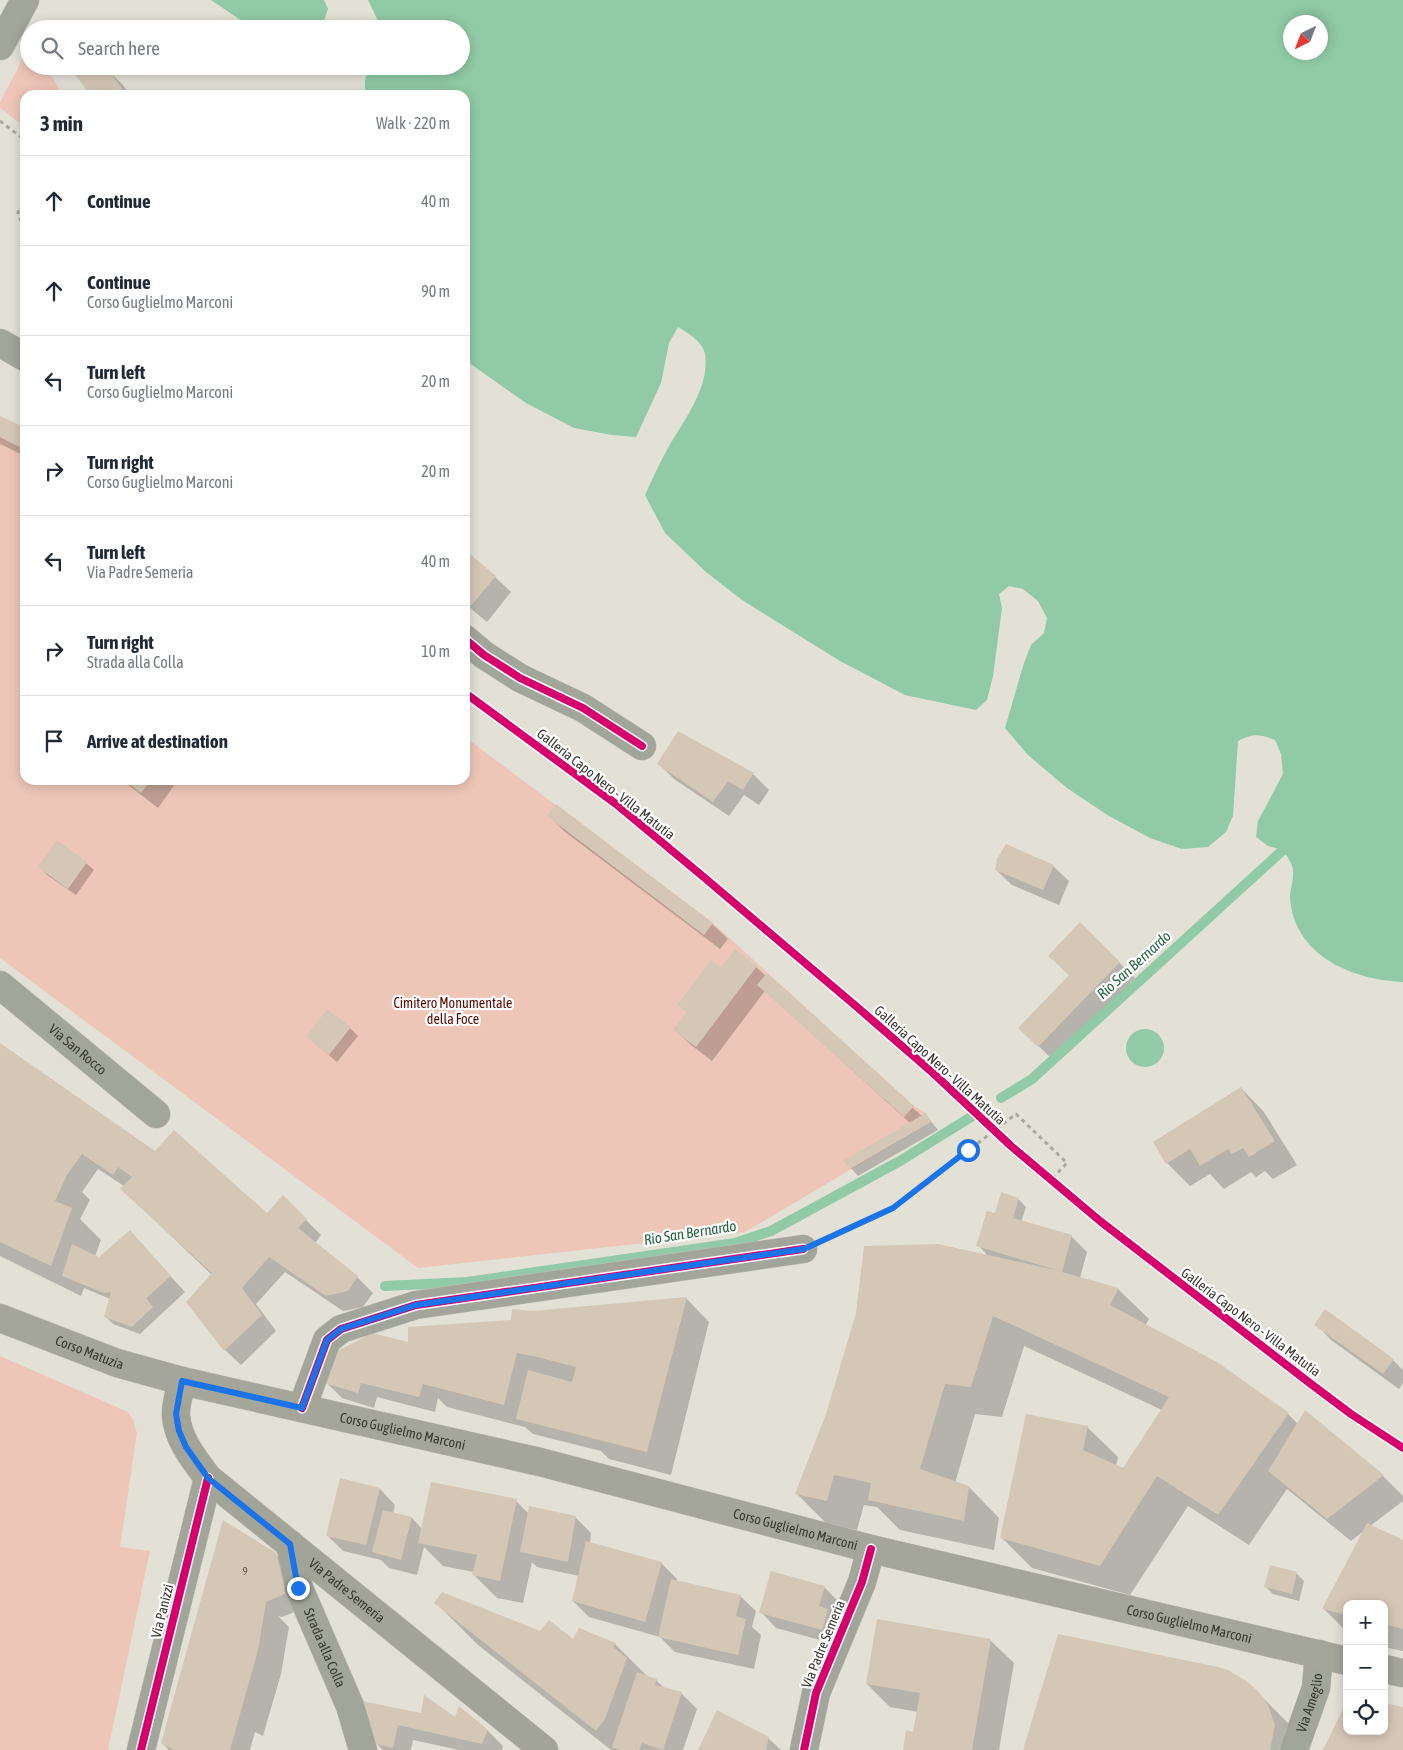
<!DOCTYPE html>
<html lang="en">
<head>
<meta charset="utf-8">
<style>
	:root { --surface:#fff; --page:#f2f2f3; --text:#1f2937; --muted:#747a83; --line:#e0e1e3 }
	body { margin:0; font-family:"Asap Condensed",sans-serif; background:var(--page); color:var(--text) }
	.controls { position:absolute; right:15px; bottom:15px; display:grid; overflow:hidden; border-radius:10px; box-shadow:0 2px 12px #0003 }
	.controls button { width:45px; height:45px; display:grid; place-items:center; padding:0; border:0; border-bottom:1px solid var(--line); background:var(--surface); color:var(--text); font:25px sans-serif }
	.compass { position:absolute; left:1283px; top:15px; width:45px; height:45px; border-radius:50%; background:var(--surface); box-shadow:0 2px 12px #0003; rotate:222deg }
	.stop { position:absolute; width:15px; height:15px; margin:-11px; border:4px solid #1a73e8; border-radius:50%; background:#fff }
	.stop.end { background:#1a73e8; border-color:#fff; box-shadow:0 1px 5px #0008 }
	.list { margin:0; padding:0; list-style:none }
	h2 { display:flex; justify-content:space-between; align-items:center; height:65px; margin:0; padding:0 20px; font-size:21px }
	h2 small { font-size:16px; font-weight:400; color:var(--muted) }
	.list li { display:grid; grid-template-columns:32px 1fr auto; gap:15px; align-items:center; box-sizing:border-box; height:90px; padding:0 20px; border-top:1px solid var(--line) }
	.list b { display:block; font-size:19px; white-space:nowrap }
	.list p { margin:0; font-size:16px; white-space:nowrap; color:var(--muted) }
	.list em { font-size:16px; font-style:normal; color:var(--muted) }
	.icon { flex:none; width:28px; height:28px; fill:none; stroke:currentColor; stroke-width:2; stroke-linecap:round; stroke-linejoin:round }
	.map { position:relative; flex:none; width:1403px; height:1750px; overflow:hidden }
	.search { position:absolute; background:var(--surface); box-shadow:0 2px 12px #0003; left:20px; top:20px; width:450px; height:55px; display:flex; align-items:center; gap:12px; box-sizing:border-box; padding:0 18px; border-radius:28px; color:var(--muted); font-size:19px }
	.panel { position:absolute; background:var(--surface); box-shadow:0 2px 12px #0003; left:20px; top:90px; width:450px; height:695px; border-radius:15px }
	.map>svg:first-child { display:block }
	.green { fill:#eec6b8 }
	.water { fill:#90caa6; fill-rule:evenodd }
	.shadow { fill:#0003 }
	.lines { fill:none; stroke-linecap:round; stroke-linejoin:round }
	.stream { stroke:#90caa6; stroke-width:10 }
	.building { fill:#d5c7b6 }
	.street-casing { stroke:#c0beb6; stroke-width:29 }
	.secondary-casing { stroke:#c0beb6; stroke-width:29 }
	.primary-casing { stroke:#c0beb6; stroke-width:29 }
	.path { stroke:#a8aaa0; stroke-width:3; stroke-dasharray:4 4; stroke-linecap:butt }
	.street { stroke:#a2a59a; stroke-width:28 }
	.secondary { stroke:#a2a498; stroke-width:28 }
	.primary { stroke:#a5a69a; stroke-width:28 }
	.cycleway-casing { stroke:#fff; stroke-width:11 }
	.cycleway { stroke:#d6006c; stroke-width:8 }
	.route { stroke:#1a73e8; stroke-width:6 }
	.labels { text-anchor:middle; stroke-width:4.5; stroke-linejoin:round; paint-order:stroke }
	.number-label { font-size:11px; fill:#605c52 }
	.street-label { font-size:14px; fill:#393830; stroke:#fff }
	.park-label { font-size:14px; fill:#580a00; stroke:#fff }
	.water-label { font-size:15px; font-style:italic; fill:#276545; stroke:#fff }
</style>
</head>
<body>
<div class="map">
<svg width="1403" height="1750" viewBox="0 0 1403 1750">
	<rect width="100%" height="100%" fill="#e3e0d6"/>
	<path class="green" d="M29 47V66H45L63 95H25V127L0 108V102Z
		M0 416 25 428V780H465V737L713 923 914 1106 926 1113 931 1122 745 1232 418 1268 0 958Z
		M0 1356 128 1412 133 1420 137 1433 120 1547 150 1551 108 1750H0Z"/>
	<path class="water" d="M211 0H324L328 9 322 27 319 29H265L239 19Z
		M368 0H1403V982C1353 980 1294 956 1290 898 1290 889 1294 880 1293 871 1293 865 1287 856 1283 850L1268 846 1256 837 1258 821 1283 774 1281 754 1275 740C1260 734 1253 733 1238 741L1233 816 1226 832 1208 847 1182 849 1150 838 1109 816 1067 788 1028 755 1005 728 1024 663 1031 645 1044 633 1047 618 1038 601 1023 589 1009 586 999 594 1002 608 993 676 987 700 976 710 905 695 840 661 742 600 706 572 665 533 645 495C652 480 659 464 667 450 683 421 710 389 705 354 703 342 688 333 678 327L669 343 661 383 636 437 612 435 574 428 526 403 465 360V95H365V81L369 66H461V29H379L380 25ZM1320 22V52H1290V22Z
		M1126 1048a19 19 0 1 1 38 0a19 19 0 1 1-38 0Z"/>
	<path class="shadow" d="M56 25 60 29H50Z
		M70 66H93L100 75 107 69 122 84 130 95H91Z
		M0 417 25 429V456L0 444Z
		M465 552 495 577 511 592 487 622 465 604Z
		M679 732 753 774 769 790 759 805 744 795 729 816 674 779 658 763Z
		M122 780H178L158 808Z
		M549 816 712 924 728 939 720 949 565 832Z
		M58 842 86 863 94 870 76 895 47 875 40 867Z
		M1053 866 1069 881 1059 905 1012 885 996 870Z
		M1080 924 1135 978 1054 1061 1020 1028 1070 976Z
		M756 967 766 976 767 974 923 1117 926 1115 938 1130 858 1176 851 1168 911 1124 765 991 712 1061 691 1045 675 1030 688 1013 679 1004 721 969Z
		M350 1028 358 1036 337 1062 307 1037Z
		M0 1045 155 1153 267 1215 283 1197 321 1235 315 1243 357 1277 373 1293 363 1307 343 1311 285 1272 256 1304 276 1331 241 1365 225 1350 212 1275 122 1189 124 1186 98 1169 82 1192 90 1200 80 1219 101 1240 95 1256 100 1258 130 1232 185 1292 140 1334 113 1324 105 1316 110 1299 84 1288 81 1296 0 1256Z
		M1241 1088 1264 1112 1297 1165 1273 1179 1265 1171 1256 1177 1251 1172 1224 1189 1210 1174 1190 1186 1167 1163Z
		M1018 1199 1026 1207 1021 1222 1071 1236 1087 1252 1080 1278 1118 1289 1149 1319 1145 1326 1216 1363 1288 1414 1298 1424 1383 1476 1403 1496V1501L1370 1526 1403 1541V1651L1384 1647V1604H1347V1632L1324 1609 1365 1530 1351 1541 1287 1489 1249 1545 1188 1506 1130 1595 1032 1568 1002 1538 1087 1427 1118 1457 1116 1466 1123 1469 1162 1410 1024 1346 1002 1417 975 1414 955 1483 969 1487 999 1518 994 1550 900 1530 877 1507 864 1505 857 1530 827 1524 797 1494 989 1257 978 1245 996 1215Z
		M686 1298 709 1322 671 1475 609 1459 601 1451 533 1434 525 1427 447 1407 438 1398 435 1412 377 1397 374 1408 342 1398 326 1382 409 1344 512 1321 532 1312Z
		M1316 1324 1393 1360 1403 1370V1383L1399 1389 1331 1340Z
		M380 1489 395 1505 393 1513 412 1518 422 1529 516 1501 529 1514 530 1508 576 1518 591 1533 590 1543 661 1563 677 1579 676 1582 740 1596 756 1611 752 1627 761 1635 754 1669 675 1652 660 1637 589 1617 573 1601 579 1576 537 1567 532 1562 523 1603 497 1598 474 1575V1572L443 1566 424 1547 417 1575 389 1568 381 1560 343 1551 327 1535Z
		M275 1554 291 1570 302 1609 282 1617 278 1616 289 1627 281 1674 263 1736 255 1732 250 1750H169L162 1743Z
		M1296 1573 1304 1581 1299 1601 1273 1594 1265 1586Z
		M824 1587 840 1603 838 1645 776 1628 761 1612Z
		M436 1603 573 1641 615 1644 648 1677 656 1680 665 1689 681 1693 697 1709 683 1750H611L478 1645Z
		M990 1640 1014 1663 999 1750H904L914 1733 918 1712 890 1707 867 1684Z
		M1258 1693 1289 1724 1303 1750H1024Z
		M364 1703 422 1715 455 1719 488 1731 503 1746 502 1750H459L413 1740 411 1750H383L377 1744Z
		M768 1738 781 1750H699Z"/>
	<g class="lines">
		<path class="stream" d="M1001 1098 1032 1079 1283 850
			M385 1286 467 1282 735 1243 771 1231 900 1161 971 1117"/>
	</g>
	<path class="building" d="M69 66H92L99 74 107 67 126 95H90Z
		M0 416 25 428V450L0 437Z
		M465 550 496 576 470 607 465 603Z
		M678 731 754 773 743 790 728 781 713 802 657 764Z
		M124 780H151L141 793Z
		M556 804 713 923 704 935 547 816Z
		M57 840 87 862 68 889 38 867Z
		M1006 844 1054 865 1043 890 995 870 997 859Z
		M1080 922 1120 962 1038 1047 1018 1028 1069 975 1048 956Z
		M735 949 757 966 696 1047 673 1030 687 1012 677 1005 711 960 721 967Z
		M767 973 914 1106 904 1117 757 985Z
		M327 1009 351 1027 329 1055 306 1037Z
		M0 1043 155 1151 174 1130 267 1213 283 1195 307 1219 298 1228 358 1276 348 1291 326 1296 269 1257 242 1288 262 1315 224 1351 186 1302 212 1273 120 1189 132 1177 118 1167 113 1175 82 1154 67 1175 55 1201 72 1208 51 1266 0 1242Z
		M1241 1087 1275 1141 1249 1157 1243 1148 1232 1154 1228 1149 1200 1166 1190 1149 1166 1164 1153 1142Z
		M926 1113 931 1122 850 1169 843 1161Z
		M1001 1192 1019 1198 1013 1218 1072 1235 1062 1272 1119 1288 1110 1305 1217 1362 1289 1413 1218 1515 1157 1476 1100 1566 1000 1538 1026 1414 1088 1426 1083 1450 1123 1468 1169 1397 993 1316 971 1387 945 1384 920 1469 969 1486 964 1521 868 1500 871 1483 834 1475 827 1501 795 1494 826 1414 856 1313 864 1246 938 1244 1060 1271 976 1246 987 1211 995 1213Z
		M130 1230 171 1276 146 1298 153 1307 132 1327 104 1317 111 1292 104 1293 62 1276 72 1244 99 1257Z
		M687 1297 647 1452 516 1419 528 1370 572 1382 576 1367 533 1356 517 1353 504 1405 423 1384 419 1397 361 1383 358 1393 324 1383 332 1354 372 1333 408 1342V1327L511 1320 512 1309 532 1311Z
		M1325 1309 1394 1359 1383 1374 1314 1325Z
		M1305 1410 1384 1475 1327 1519 1268 1471Z
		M340 1478 380 1488 366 1545 326 1536Z
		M431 1482 517 1499 500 1581 472 1575 477 1555 418 1543Z
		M529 1506 576 1516 568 1562 520 1552Z
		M383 1510 412 1517 401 1560 372 1552Z
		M223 1520 276 1553 287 1593 266 1602 258 1650 230 1750H174L161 1743Z
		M1367 1523 1403 1540V1629L1384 1624V1604H1347V1615L1322 1609Z
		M586 1541 662 1562 645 1622 572 1601Z
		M1270 1565 1297 1572 1292 1594 1264 1587Z
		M771 1571 825 1586 819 1606 828 1609 822 1630 759 1613Z
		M671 1579 741 1595 736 1616 746 1619 738 1655 658 1637Z
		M442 1592 540 1631 549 1620 573 1639 579 1628 616 1643 613 1647 627 1658 605 1719 596 1731 434 1603Z
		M877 1619 991 1639 972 1750H903L906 1730 913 1732 920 1693 866 1684Z
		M1058 1634 1218 1667 1228 1670 1245 1680 1259 1692 1268 1705 1275 1725 1270 1750H1023Z
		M637 1672 657 1679 655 1685 682 1692 663 1750 642 1743 639 1750H620L612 1747Z
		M424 1695 455 1717 459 1706 488 1730 482 1744 398 1725 393 1748 376 1744 362 1701 421 1713Z
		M1347 1701V1731H1384V1703L1403 1707V1750H1323Z
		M717 1710 769 1737 766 1750H698Z"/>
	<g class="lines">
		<defs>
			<g id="street">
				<path d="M0 46 25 0"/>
				<path d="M0 343 25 357"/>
				<path d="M465 639 484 655 520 678 583 708 642 746"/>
				<path id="s1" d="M0 985 156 1114"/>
				<path d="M302 1408 327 1340 341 1329 416 1305 803 1249"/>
				<path id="s2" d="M290 1544 299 1588 350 1706 363 1750"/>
				<path d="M141 1750 208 1478"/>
				<path d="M804 1750 816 1693 862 1582 871 1549"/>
				<path id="s3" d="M1294 1750 1316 1688 1319 1654"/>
			</g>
			<g id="secondary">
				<path id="s4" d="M182 1381C180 1392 175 1405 176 1416 178 1440 194 1459 208 1478L544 1750"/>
			</g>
			<g id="primary">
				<path id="s5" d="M0 1318 117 1363 182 1381 540 1462 871 1549 1347 1661"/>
				<path d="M1384 1669 1403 1673"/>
			</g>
		</defs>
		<use href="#street" class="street-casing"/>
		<use href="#secondary" class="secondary-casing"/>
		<use href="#primary" class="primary-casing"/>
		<path class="path" d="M0 121 25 140
			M25 205 18 212V216L25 225
			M830 1237 893 1208 1016 1114 1067 1163 1052 1179"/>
		<use href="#street" class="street"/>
		<use href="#secondary" class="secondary"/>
		<use href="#primary" class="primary"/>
		<defs>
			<path id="cycleway" d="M465 639 484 655 520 678 583 708 642 746
				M465 693 616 804 706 879 857 1007 933 1073 1011 1146 1100 1221 1311 1384 1351 1414 1403 1448
				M302 1408 327 1340 341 1329 416 1305 803 1249
				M141 1750 208 1478
				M804 1750 816 1693 862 1582 871 1549"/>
		</defs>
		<use href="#cycleway" class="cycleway-casing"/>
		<use href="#cycleway" class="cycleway"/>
	</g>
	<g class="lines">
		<path class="route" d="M298 1588 290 1544 208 1478 186 1447 179 1431 176 1414 182 1381 302 1408 327 1340 341 1329 416 1305 804 1249 893 1208 968 1150"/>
	</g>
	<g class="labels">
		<g class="number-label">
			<text x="245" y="1575">9</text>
		</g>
		<g class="street-label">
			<text transform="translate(606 784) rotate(38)" y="5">Galleria Capo Nero - Villa Matutia</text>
			<text dy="5" stroke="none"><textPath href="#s1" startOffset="101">Via San Rocco</textPath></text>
			<text transform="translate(940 1065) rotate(42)" y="5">Galleria Capo Nero - Villa Matutia</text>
			<text transform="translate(1251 1322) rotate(37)" y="5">Galleria Capo Nero - Villa Matutia</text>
			<text dy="5" stroke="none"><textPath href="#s5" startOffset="96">Corso Matuzia</textPath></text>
			<text dy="5" stroke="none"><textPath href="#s5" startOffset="419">Corso Guglielmo Marconi</textPath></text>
			<text dy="5" stroke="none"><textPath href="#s5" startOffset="824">Corso Guglielmo Marconi</textPath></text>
			<text dy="5" stroke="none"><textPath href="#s4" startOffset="285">Via Padre Semeria</textPath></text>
			<text transform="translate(162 1611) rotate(-76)" y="5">Via Panizzi</text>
			<text dy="5" stroke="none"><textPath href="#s5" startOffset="1229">Corso Guglielmo Marconi</textPath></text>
			<text transform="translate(823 1644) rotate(-68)" y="5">Via Padre Semeria</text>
			<text dy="5" stroke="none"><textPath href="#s2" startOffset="110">Strada alla Colla</textPath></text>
			<text dy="5" stroke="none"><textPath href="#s3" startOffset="50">Via Ameglio</textPath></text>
		</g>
		<g class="park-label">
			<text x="453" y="1008">Cimitero Monumentale<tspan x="453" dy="16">della Foce</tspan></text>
		</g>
		<g class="water-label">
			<text transform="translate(1134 965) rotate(-42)" y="5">Rio San Bernardo</text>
			<text transform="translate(690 1233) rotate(-9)" y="5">Rio San Bernardo</text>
		</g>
	</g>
</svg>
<div class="controls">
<button>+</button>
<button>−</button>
<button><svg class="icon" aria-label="locate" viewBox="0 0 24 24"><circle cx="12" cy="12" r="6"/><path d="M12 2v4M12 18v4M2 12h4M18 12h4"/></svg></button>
</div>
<svg class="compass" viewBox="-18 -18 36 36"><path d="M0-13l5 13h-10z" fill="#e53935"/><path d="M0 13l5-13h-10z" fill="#747a83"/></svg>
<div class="stop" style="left:968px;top:1150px"></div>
<div class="stop end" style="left:298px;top:1588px"></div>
<div class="search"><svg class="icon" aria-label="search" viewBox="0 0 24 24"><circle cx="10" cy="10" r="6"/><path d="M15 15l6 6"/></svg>Search here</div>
<section class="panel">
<h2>3 min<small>Walk · 220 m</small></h2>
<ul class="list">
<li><svg class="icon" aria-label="ahead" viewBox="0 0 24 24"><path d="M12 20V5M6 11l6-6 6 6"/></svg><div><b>Continue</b></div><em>40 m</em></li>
<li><svg class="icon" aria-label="ahead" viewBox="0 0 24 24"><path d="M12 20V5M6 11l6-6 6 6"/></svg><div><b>Continue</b><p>Corso Guglielmo Marconi</p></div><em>90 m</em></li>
<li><svg class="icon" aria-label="left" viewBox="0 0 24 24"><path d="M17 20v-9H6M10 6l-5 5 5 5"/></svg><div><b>Turn left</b><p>Corso Guglielmo Marconi</p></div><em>20 m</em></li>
<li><svg class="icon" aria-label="right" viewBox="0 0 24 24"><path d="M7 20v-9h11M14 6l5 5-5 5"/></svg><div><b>Turn right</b><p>Corso Guglielmo Marconi</p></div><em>20 m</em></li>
<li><svg class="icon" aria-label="left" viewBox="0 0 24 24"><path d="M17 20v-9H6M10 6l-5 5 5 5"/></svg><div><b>Turn left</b><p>Via Padre Semeria</p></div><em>40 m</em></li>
<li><svg class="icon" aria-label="right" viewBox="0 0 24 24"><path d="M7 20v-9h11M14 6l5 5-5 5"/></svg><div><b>Turn right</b><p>Strada alla Colla</p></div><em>10 m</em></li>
<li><svg class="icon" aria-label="arrive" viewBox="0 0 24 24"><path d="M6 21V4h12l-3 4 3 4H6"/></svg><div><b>Arrive at destination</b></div></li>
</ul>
</section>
</div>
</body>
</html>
